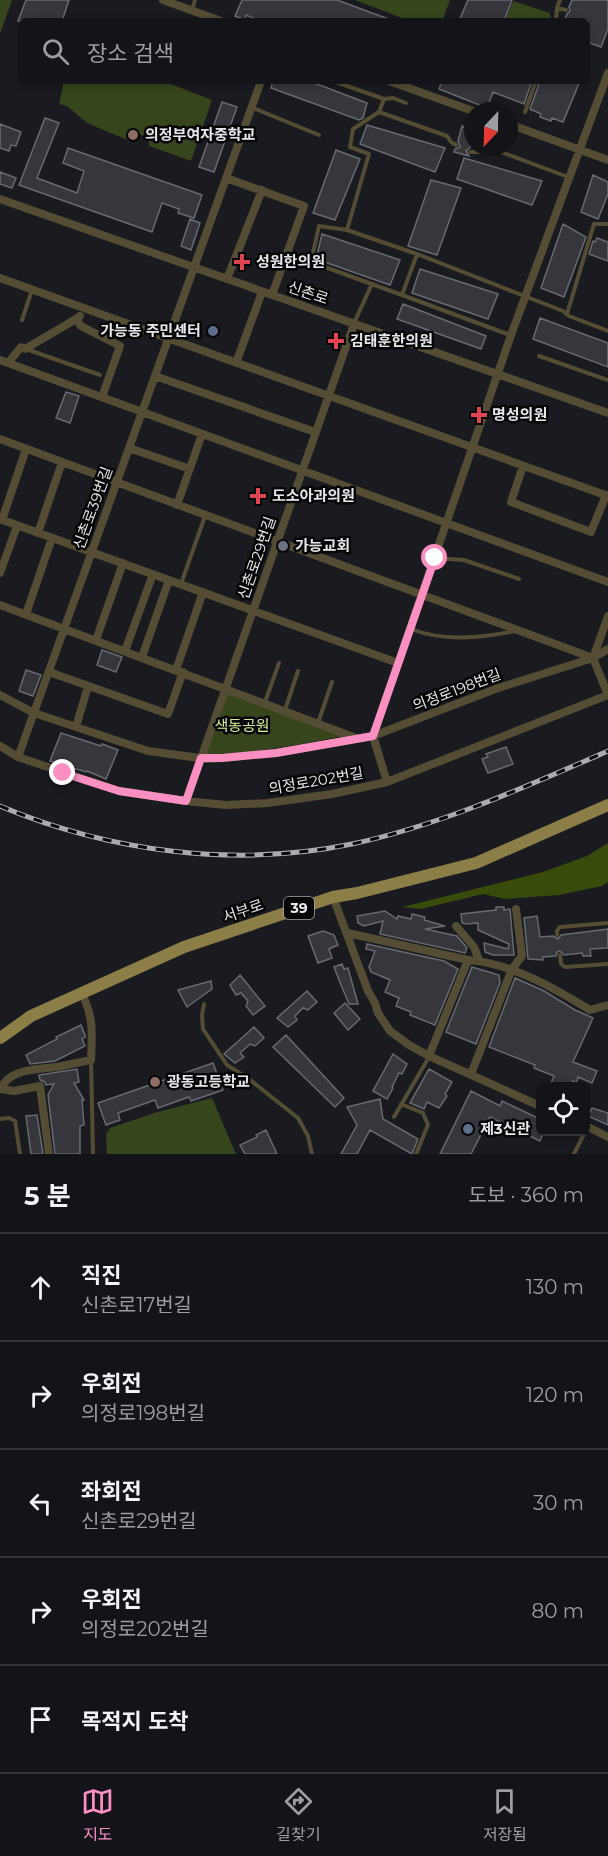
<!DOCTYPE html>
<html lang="ko">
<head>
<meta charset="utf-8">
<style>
	:root { --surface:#131419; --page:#202126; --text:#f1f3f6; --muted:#9d9ea2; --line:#323338; --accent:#fc8fc1 }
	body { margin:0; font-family:Montserrat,"Noto Sans KR",sans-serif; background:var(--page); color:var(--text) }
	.controls { position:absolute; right:18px; bottom:18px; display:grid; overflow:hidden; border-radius:9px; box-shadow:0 3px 9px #0003 }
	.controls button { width:54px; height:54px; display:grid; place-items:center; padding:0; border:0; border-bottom:2px solid var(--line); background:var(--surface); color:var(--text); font:30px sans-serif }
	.compass { position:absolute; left:464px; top:102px; width:54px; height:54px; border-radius:50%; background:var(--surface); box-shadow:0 3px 9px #0003; rotate:202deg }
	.stop { position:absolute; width:18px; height:18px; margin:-14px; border:4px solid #fc8fc1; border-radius:50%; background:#fff }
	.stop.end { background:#fc8fc1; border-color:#fff; box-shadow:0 2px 6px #0008 }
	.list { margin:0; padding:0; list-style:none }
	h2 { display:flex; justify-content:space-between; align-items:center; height:78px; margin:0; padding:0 24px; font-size:26px }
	h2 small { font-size:20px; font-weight:400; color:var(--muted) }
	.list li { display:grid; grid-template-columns:39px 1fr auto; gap:18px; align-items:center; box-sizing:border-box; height:108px; padding:0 24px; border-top:2px solid var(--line) }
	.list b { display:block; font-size:22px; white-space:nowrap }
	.list p { margin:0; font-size:20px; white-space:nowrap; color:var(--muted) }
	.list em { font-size:20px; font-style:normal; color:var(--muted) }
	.icon { flex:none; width:33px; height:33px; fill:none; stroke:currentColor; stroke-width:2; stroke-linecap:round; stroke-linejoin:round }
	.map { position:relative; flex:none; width:608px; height:1154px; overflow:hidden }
	.search { position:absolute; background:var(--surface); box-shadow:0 3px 9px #0003; left:18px; right:18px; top:18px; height:66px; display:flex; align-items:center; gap:15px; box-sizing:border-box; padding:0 21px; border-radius:9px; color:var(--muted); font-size:22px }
	.sheet { height:618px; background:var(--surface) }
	nav { display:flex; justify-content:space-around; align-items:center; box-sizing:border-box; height:84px; border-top:2px solid var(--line); background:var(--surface); font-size:16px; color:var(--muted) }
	nav a { display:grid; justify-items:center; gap:3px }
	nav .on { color:var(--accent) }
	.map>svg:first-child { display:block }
	.green { fill:#37451d }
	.forest { fill:#384b0b }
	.building { fill:#35373d; stroke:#686a71; stroke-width:1.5 }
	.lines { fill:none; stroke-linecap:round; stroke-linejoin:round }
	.service { stroke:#544d33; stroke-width:4 }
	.minor { stroke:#544d33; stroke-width:8 }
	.primary { stroke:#8d7e48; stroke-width:12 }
	.rail-casing { stroke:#aaabb0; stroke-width:5 }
	.rail { stroke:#060608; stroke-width:3; stroke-dasharray:9; stroke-linecap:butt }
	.route { stroke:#fc8fc1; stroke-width:8 }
	.education-dot { fill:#8d6e63; stroke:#060608; stroke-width:2 }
	.health-dot { fill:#e0444e; stroke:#060608; stroke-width:2 }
	.service-dot { fill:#5c6f8a; stroke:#060608; stroke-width:2 }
	.worship-dot { fill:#6b7280; stroke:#060608; stroke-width:2 }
	.labels { text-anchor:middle; stroke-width:5; stroke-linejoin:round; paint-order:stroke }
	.shield { fill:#060608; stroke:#a3a4a7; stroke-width:1.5 }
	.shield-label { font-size:14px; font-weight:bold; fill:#e6e7eb }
	.poi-label { font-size:15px; font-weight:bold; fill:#e6e7eb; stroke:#060608; text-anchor:start }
	.street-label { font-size:15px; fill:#e6e7eb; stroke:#060608 }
	.park-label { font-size:15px; fill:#ceef96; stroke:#060608 }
</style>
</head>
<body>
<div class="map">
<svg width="608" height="1154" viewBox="0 0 608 1154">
	<rect width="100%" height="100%" fill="#191b21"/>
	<path class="green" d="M0 0H12L0 34Z
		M355 0H450L442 21H410Z
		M513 1 550 13 551 21H505Z
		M64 81H163L212 100 191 161 149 146V137L135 133 130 141 87 123 67 106 59 104Z
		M227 692 345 736C300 745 255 752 209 756L203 754Z
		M212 1098 236 1154H107L106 1134 110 1128 154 1113Z"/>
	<path class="forest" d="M608 843V882L602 886 559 895 505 899 483 894 421 909 402 907 543 872 587 856Z"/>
	<path class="building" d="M26 0H69L62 21H18Z
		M242 0H337L391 20 260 21 246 15 245 20 235 16Z
		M468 0H512L504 21H459Z
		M572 0H608V29L601 47 587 42V21H564L567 14 570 11 569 7Z
		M273 81H309L367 103 363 118 359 120 271 88Z
		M442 81H532L524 104 493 92 487 108 439 89Z
		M540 81H580L563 122 552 118 551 121 540 117 541 114 530 109Z
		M222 102 237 107 214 172 199 167Z
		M45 118 59 123 37 178 77 193 84 171 63 163 68 148 202 195 194 218 178 213 179 209 162 203 152 232 19 185Z
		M0 124 21 132 16 146 11 145 9 151 0 148Z
		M367 125 445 148 435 172 360 144Z
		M462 126 473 130V145L466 151 469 156 454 152 455 149 460 147 458 141Z
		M336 150 360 159 335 220 313 213Z
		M464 158 542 181 532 205 457 179Z
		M0 172 16 178 12 188 0 184Z
		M593 175 608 182V194L598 219 581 212Z
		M431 180 461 188 437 255 408 246Z
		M190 219 200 223 191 250 181 246Z
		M563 224 586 237 564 297 541 288Z
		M322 234 400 260 390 285 316 259Z
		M597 238 608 242V261L589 254 593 241 595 242Z
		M420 269 498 294 488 319 412 293Z
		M403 304 486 336 481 349 397 319Z
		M540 318 608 343V367L533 339Z
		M66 392 79 396 70 423 56 418Z
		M102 650 122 657 116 672 97 665Z
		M26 670 41 675 33 696 19 691Z
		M61 733 101 746 102 744 118 750 106 779 87 771 86 772 50 761Z
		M506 747 513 764 488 773 482 759 488 757 486 754Z
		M496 907H504V910L510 909 514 955H493L485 952 484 943 508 949 509 944 478 930V923L466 924 462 923 461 914 496 910Z
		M385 911 397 919 398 916 411 919 412 914 425 917 424 920 445 926 425 929 457 936 467 948 465 953 380 934 383 921 364 926 358 923 357 916Z
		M537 916 540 937 553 936 558 939 561 935 608 929V948L590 949 591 956H583L582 953 564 955 560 951 557 952 556 956 543 957V960L528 959 524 918Z
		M323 931 334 935 338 945 329 949 332 958 318 963 308 936Z
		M367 944 444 961 458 969 435 1025 410 1015 411 1012 396 1006 399 998 385 992 390 980 371 972 369 967 375 951 366 949Z
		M342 964 344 969 348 968 358 1004H349L339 980 334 967Z
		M472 967 499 975 500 983 476 1044 446 1032Z
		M240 975 265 1006 253 1015 246 1006 248 1001 241 993 236 995 230 985Z
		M515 978 544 991 575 1010 593 1018 573 1062 597 1071 592 1083 578 1077 576 1083 573 1081 571 1086H550L554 1076 534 1068 535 1065 489 1047Z
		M211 981 212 989 187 1007 178 990Z
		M307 991 317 1002 308 1010 303 1008 295 1016 297 1020 288 1027 277 1018Z
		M345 1003 360 1019 348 1030 334 1013Z
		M81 1025 85 1035V1037L82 1039 85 1046 55 1061 30 1064 26 1055 57 1039 56 1037Z
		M254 1027 264 1038 255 1046 250 1044 240 1053 244 1057 235 1063 224 1054Z
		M286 1035 344 1098 335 1107 273 1047Z
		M393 1054 407 1064 402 1074 399 1073 392 1087 393 1088 387 1099 373 1091Z
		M213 1063 223 1090 191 1101 189 1097 158 1108 155 1100 118 1113 120 1120 106 1125 98 1103Z
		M77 1069 79 1082 74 1083 84 1100H82L84 1125 80 1126V1154H55L48 1095 54 1084 46 1085 45 1082 40 1080 39 1075Z
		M429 1069 452 1082 445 1094 447 1096 439 1108 427 1102 424 1109 410 1103Z
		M471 1091 500 1106 502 1101 540 1119V1131H544L540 1141 490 1117 471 1154H440Z
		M380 1099 383 1119 418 1139 412 1154 370 1130 357 1154H341L357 1125 347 1107Z
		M592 1108 608 1113V1125L588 1116Z
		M37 1115 43 1154H31L26 1116Z
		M266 1130 277 1154H245L240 1145 257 1137 256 1135Z"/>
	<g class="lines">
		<path class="service" d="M557 8 566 10
			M192 10 195 0
			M556 21 557 8 560 0
			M333 81 384 99 379 112
			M384 99 393 98 406 103
			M253 108 319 135
			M525 112 536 81
			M456 145 451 142 447 136 379 112 353 129 350 147 369 154 347 230 417 254 563 311 569 316 608 331
			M470 152H487L493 149 568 177
			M347 230 319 226 311 262 402 295 417 254
			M402 295 510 335
			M567 314 594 224H608
			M22 320 32 290
			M354 323 372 284
			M26 349 100 375
			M539 356 608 380
			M435 558 464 560 519 579
			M181 584 205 516
			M411 629C444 642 481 638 515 631
			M265 702 279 663
			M285 710 298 671
			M318 723 332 682
			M557 935V931L560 927 608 923
			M560 955 561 964 565 967 608 964
			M204 1004 202 1015 203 1029 227 1065 249 1079 298 1118 308 1136 312 1154
			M91 1060 93 1154
			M401 1104 423 1113 428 1125 416 1154
			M394 1117 429 1057
			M0 1119 9 1118 15 1121 20 1154
			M574 1154 585 1132"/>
		<path class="minor" d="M163 0 221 21
			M389 81 473 111
			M509 124 608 160
			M226 178 304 206 272 295
			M0 199 608 413
			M0 278 608 496
			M227 279 262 190
			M76 319 81 326 120 346 102 397
			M0 360 608 582
			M8 363 21 347 25 349 76 319 80 316
			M236 363 262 292
			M155 376 315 432
			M0 439 593 658 608 695
			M129 448 190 469
			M523 466 511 502 591 532 606 495
			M177 505 202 434
			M0 519 398 663
			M2 520 26 449
			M38 533 62 462
			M0 573 17 526
			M0 605 356 738
			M26 614 52 538
			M96 640 123 563
			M125 651 153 574
			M142 657 169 580
			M593 658 608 616
			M176 670 203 592
			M49 672 168 714 183 672
			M0 695 34 713 148 751 207 759 222 758 276 753 373 736 498 688 593 658 608 649
			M76 727 88 686
			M0 746 18 757 119 791 186 801 226 805 268 803 332 794 387 782 608 695
			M18 757 261 81
			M387 782 373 736 511 335 608 73
			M186 801 354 324
			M333 897 368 991 375 1003 378 1013 390 1031 409 1045 429 1056 540 1106
			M456 926 474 947 479 960
			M348 933 468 960C511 963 554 988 590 1010L608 1005
			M429 1056 468 960
			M471 1074 512 969 522 956 516 909
			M586 1126 608 1137
			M49 1154 40 1086 14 1091 1 1089C9 1067 43 1070 62 1066 71 1064 81 1062 91 1060 92 1029 94 1021 82 993"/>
		<path class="primary" d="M0 1038 31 1016 184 947 333 897 357 893 476 863 608 805"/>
		<defs>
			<path id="rail" d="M0 806C110 852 235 868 352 844 441 825 525 787 608 751"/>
		</defs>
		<use href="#rail" class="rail-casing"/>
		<use href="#rail" class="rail"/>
	</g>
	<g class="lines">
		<path class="route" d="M63 773 119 791 186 801 201 758H222L276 753 373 736 435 558"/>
	</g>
	<g class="education-dot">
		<circle cx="133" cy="135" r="6"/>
		<circle cx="155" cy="1082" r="6"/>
	</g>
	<g class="health-dot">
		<path d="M239 253h6v6h6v6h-6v6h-6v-6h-6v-6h6z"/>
		<path d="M333 332h6v6h6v6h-6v6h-6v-6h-6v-6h6z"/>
		<path d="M476 406h6v6h6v6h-6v6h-6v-6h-6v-6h6z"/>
		<path d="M255 487h6v6h6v6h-6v6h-6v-6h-6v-6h6z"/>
	</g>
	<g class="service-dot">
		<circle cx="213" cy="331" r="6"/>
		<circle cx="468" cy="1129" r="6"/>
	</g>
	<circle class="worship-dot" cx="283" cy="546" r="6"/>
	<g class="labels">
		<rect class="shield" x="284" y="897" width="30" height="22" rx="4.5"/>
		<g class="shield-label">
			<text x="299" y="913">39</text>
		</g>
		<g class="poi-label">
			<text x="145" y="140">의정부여자중학교</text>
			<text x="256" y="267">성원한의원</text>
			<text x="201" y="336" text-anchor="end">가능동 주민센터</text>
			<text x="350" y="346">김태훈한의원</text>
			<text x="492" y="420">명성의원</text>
			<text x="272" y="501">도소아과의원</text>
			<text x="295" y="551">가능교회</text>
			<text x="167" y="1087">광동고등학교</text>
			<text x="480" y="1134">제3신관</text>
		</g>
		<g class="street-label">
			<text transform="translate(308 293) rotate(19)" y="5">신촌로</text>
			<text transform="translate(93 508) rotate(-70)" y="5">신촌로39번길</text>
			<text transform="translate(257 558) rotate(-71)" y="5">신촌로29번길</text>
			<text transform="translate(457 690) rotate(-21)" y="5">의정로198번길</text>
			<text transform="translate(316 781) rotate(-10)" y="5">의정로202번길</text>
			<text transform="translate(243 911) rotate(-19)" y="5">서부로</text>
		</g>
		<g class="park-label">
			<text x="242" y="731">색동공원</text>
		</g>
	</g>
</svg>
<div class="controls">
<button><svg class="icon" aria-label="locate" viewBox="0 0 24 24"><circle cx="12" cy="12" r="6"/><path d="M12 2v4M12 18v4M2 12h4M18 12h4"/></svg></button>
</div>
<svg class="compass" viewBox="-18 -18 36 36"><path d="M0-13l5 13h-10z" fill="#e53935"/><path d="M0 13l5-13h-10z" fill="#9d9ea2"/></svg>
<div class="stop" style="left:435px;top:558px"></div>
<div class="stop end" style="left:63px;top:773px"></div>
<div class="search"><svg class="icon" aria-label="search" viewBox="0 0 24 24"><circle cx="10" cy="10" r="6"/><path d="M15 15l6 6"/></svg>장소 검색</div>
</div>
<section class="sheet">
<h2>5 분<small>도보 · 360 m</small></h2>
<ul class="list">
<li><svg class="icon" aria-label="ahead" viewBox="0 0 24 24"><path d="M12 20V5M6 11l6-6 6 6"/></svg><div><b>직진</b><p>신촌로17번길</p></div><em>130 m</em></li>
<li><svg class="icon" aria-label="right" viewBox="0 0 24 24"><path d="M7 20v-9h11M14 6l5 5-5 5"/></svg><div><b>우회전</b><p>의정로198번길</p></div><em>120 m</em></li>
<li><svg class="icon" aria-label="left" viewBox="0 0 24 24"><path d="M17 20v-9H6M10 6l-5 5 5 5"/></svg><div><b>좌회전</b><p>신촌로29번길</p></div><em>30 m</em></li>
<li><svg class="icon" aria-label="right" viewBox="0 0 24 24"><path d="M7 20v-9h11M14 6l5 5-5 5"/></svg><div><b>우회전</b><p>의정로202번길</p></div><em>80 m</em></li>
<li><svg class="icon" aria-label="arrive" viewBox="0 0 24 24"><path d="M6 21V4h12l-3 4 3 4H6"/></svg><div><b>목적지 도착</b></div></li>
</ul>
</section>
<nav>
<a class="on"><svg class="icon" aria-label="map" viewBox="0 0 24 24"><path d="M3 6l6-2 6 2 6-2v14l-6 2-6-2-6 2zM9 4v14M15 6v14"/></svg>지도</a>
<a><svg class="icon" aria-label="directions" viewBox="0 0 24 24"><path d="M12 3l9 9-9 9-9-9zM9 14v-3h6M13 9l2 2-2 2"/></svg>길찾기</a>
<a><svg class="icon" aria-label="saved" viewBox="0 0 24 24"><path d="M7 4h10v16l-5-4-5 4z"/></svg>저장됨</a>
</nav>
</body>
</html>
